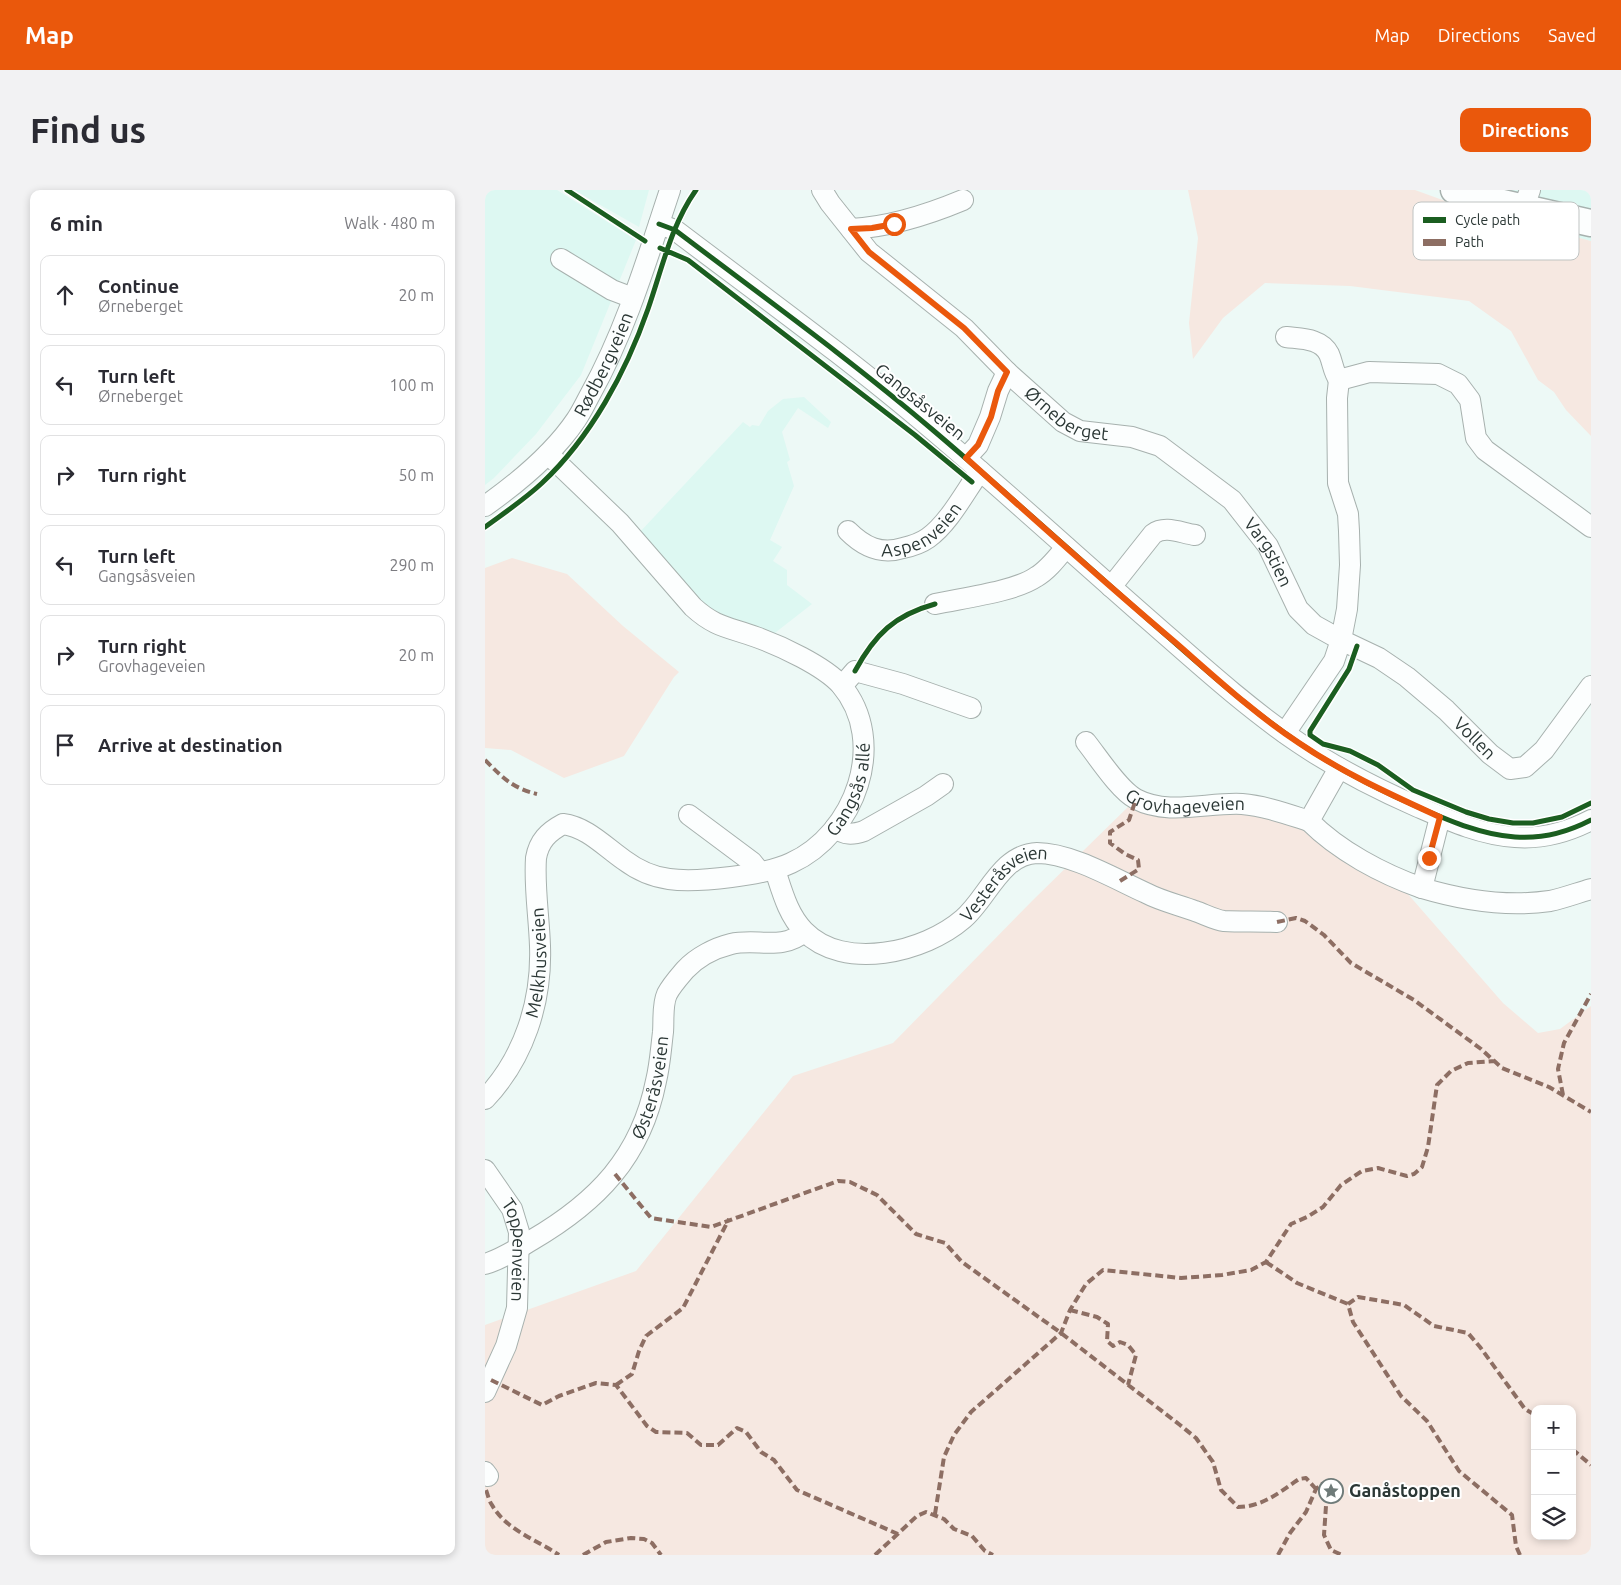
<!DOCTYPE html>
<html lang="en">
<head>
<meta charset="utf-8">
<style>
	:root { --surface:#fff; --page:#f2f2f3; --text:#2b2b33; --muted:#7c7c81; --line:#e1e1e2; --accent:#ea580c }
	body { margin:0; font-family:Ubuntu,sans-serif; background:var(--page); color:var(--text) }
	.controls { position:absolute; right:15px; bottom:15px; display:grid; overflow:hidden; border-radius:10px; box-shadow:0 2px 8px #0003 }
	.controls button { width:45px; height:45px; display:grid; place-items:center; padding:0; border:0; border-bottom:1px solid var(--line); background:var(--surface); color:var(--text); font:25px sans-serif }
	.stop { position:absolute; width:15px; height:15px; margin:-11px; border:4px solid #ea580c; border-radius:50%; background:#fff }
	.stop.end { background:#ea580c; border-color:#fff; box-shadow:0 1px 5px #0008 }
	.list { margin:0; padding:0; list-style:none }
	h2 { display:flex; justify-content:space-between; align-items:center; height:65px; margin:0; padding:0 20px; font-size:21px }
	h2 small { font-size:16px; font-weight:400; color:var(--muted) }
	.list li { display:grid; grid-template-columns:32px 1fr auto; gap:15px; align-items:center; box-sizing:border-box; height:80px; margin:0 10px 10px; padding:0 10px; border:1px solid var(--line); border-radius:10px }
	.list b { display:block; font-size:19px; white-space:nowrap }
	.list p { margin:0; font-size:16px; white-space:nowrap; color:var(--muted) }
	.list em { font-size:16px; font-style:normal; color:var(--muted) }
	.icon { flex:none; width:28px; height:28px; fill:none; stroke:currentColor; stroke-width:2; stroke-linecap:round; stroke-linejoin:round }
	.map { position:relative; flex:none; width:1106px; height:1365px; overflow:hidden; border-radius:10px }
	header { display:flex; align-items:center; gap:30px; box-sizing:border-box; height:70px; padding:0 25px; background:var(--accent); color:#fff }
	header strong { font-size:24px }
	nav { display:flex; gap:28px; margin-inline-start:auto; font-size:18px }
	.intro { display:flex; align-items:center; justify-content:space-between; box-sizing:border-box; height:120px; padding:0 30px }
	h1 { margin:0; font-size:35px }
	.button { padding:12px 22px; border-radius:10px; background:var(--accent); color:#fff; font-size:18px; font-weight:700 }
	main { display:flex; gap:30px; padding:0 30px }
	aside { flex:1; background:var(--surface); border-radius:10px; box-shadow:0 2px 8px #0003 }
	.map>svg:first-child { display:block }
	.built { fill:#ddf8f2 }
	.green { fill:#f6e8e1; fill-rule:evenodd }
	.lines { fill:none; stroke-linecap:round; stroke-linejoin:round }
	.minor-casing { stroke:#a7b1ae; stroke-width:22 }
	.major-casing { stroke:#a7b1ae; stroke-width:29 }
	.minor { stroke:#fcfefe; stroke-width:20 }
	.major { stroke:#fcfefe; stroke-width:26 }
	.quiet { stroke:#8d6e63; stroke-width:4; stroke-dasharray:8 4; stroke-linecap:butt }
	.cycleway-casing { stroke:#fff; stroke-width:8 }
	.cycleway { stroke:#1b5e20; stroke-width:5 }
	.route { stroke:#ea580c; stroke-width:6 }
	.labels { text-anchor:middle; stroke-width:4; stroke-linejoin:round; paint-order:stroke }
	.street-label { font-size:18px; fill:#2b3735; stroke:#fff }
	.poi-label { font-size:18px; font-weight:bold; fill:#2b3735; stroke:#fff; text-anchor:start }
	.key { fill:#fff; stroke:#bfc3c2; stroke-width:1 }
	.key-label { font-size:14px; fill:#2b3735 }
</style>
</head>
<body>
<header>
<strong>Map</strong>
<nav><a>Map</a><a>Directions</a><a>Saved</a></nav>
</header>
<div class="intro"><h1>Find us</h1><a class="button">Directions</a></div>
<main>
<aside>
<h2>6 min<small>Walk · 480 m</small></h2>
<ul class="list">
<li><svg class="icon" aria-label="ahead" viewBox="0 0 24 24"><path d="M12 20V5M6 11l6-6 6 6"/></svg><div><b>Continue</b><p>Ørneberget</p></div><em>20 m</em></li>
<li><svg class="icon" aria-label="left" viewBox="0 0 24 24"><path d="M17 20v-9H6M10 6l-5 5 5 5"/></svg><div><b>Turn left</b><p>Ørneberget</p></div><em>100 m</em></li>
<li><svg class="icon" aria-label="right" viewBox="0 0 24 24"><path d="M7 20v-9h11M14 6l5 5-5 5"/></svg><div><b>Turn right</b></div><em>50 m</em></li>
<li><svg class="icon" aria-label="left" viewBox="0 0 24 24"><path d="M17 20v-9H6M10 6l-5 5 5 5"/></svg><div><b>Turn left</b><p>Gangsåsveien</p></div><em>290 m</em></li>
<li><svg class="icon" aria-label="right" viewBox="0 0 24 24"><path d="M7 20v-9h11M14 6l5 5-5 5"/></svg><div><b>Turn right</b><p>Grovhageveien</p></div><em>20 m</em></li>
<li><svg class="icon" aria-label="arrive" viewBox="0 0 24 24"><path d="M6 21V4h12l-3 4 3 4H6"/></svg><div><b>Arrive at destination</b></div></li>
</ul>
</aside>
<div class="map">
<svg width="1106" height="1365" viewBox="0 0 1106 1365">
	<rect width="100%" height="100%" fill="#edf9f6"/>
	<path class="built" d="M0 0H72L151 50 96 185 51 244 9 288 0 295Z
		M89 0H164L154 37Z
		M983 0H1106V51L974 16Z
		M319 207 346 232 343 238 313 218 297 242 305 270 302 272 309 296 285 350 297 357 288 371 302 380V395L327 414 286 446 223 421 154 343 258 232 265 237 267 235 274 236 283 221 298 209Z"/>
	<path class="green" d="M703 0H930L974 16 1106 51V246L1081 220 1069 202 1053 190 1026 141 984 111 865 96 780 93 738 128 708 169 704 133 713 48Z
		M27 368 82 384 138 436 194 482 189 487 139 566 79 588 26 560 0 558V378Z
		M787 612 922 703 1018 813 1053 843 1075 839 1106 816V1365H0V1135L151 1081 308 886 408 853 548 710 645 615ZM1050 1219H1087V1346H1050Z"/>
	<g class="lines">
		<defs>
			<g id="minor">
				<path id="s1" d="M337 0 345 13 384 62 479 138 522 182 578 232 595 241 647 247 675 256 747 310 783 356 813 419 829 435 856 450 894 468 922 487 961 520 1005 564 1025 579 1040 577 1059 560 1106 496"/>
				<path d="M1038 19 1045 0"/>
				<path d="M174 34 190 40C277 106 366 170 449 241 522 303 593 368 665 431 713 473 761 517 814 553 851 578 892 599 933 617 963 630 996 645 1030 647 1056 649 1083 642 1106 630"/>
				<path d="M366 39C405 37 442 25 478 10"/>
				<path d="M76 69 127 100 148 108"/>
				<path d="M801 147C816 149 836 148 844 164 848 173 848 182 854 190L884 182 953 184 973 194 985 210 991 248 1000 260 1106 337"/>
				<path d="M481 268 493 255 505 227 513 201 522 182"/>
				<path id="s2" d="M0 316C34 292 68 264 91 230 97 221 101 212 106 203 141 140 162 69 185 0"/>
				<path id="s3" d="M363 341C379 357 396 365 418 358 427 356 436 353 443 348 464 333 480 302 495 281"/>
				<path d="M626 397 668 344C680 335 696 343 710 345"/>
				<path d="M450 414C477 408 529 402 551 387 563 380 572 368 581 357"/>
				<path d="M357 496 370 481 418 494 486 518"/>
				<path d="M800 543 849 471 856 450 862 419 865 375 864 341 863 324 853 293 852 208 854 190"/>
				<path id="s4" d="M601 552C613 567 634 600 651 609 683 626 723 612 757 614 780 616 802 624 824 631"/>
				<path d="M854 578 824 631C854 661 897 684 937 698"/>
				<path d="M204 625 267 672 275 682"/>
				<path d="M955 627 937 698C977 710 1023 717 1065 711 1079 708 1092 703 1106 699"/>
				<path d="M350 638C360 645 367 645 379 641L441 606 458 594"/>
				<path id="s5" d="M290 680C297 701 303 725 319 741 359 782 440 762 478 729 502 709 516 664 552 663 586 663 630 689 661 703 676 711 694 715 710 721 719 724 730 730 739 731 756 732 774 731 792 732"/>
				<path id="s6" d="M0 909C39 868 57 812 55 756 54 726 49 697 51 668 54 651 63 642 78 634 102 637 120 657 139 670 151 679 168 687 184 689 212 693 281 685 306 673 370 644 404 552 356 495 339 476 296 456 271 447 244 437 231 438 208 417L135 333 63 264"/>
				<path id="s7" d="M0 980 27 1019 34 1042 32 1118 21 1156 0 1202"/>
				<path id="s8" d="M0 1074C17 1069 32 1059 47 1050 112 1012 156 967 171 891 175 875 176 858 178 842 179 830 177 815 182 804 186 796 194 787 200 780 212 767 230 758 246 754 272 748 297 761 319 742"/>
				<path d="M0 1282 3 1286"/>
			</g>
			<path id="major" d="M969 0 987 6 1106 33"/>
		</defs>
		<use href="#minor" class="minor-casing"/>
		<use href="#major" class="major-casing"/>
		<use href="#minor" class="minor"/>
		<use href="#major" class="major"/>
		<path class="quiet" d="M0 570C17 587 27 598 52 604
			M635 691 654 679 653 670 640 664 625 653V642L644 630 651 609
			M792 732 811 728 820 731 839 745 866 773 929 810 996 859 1017 878 1064 897 1106 922
			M1078 905 1073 879 1079 853 1106 804
			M130 984 166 1028 226 1037 353 991 365 992 392 1005 431 1044 460 1053 477 1072 576 1143 695 1235 711 1248 728 1272 736 1300 753 1317C777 1317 795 1302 814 1289L821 1288 831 1299
			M781 1072 812 1093 863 1114
			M585 1120 612 1127 623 1134 622 1151 628 1156 635 1152 643 1155 651 1165 643 1195
			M6 1190 57 1215 74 1206 111 1193 131 1195 162 1236 171 1242 202 1243 216 1255H233L252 1238 261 1242 276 1262 289 1270 312 1300 413 1344
			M131 1195 147 1184 154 1161 161 1146 198 1118 244 1029
			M1087 1259 1106 1275
			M1 1300C3 1305 4 1311 7 1315 21 1340 52 1350 74 1365
			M450 1324 459 1267 469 1245 486 1222 576 1143 585 1120 601 1094 618 1080 696 1088 737 1085 766 1080 781 1072 806 1034 822 1027 838 1017 856 995 877 981 893 978 922 986 929 984 937 977 943 957 952 895 966 881 983 873 1010 871
			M98 1365 121 1352 146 1348 159 1349 167 1353 176 1365
			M390 1365 432 1326 441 1322 459 1329 469 1339 487 1346 500 1361 508 1365
			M793 1365 805 1343 821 1322 831 1299 837 1294 842 1301 839 1345 846 1360 857 1365
			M1035 1365 1031 1356 1027 1325 974 1281 942 1231 916 1206 868 1132 863 1114 873 1107 919 1115 949 1136 983 1143 995 1157 1040 1219 1050 1225"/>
		<defs>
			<path id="cycleway" d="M82 0 160 51
				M174 34 190 40C277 106 366 170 449 241 522 303 593 368 665 431 713 473 761 517 814 553 851 578 892 599 933 617 963 630 996 645 1030 647 1056 649 1083 642 1106 630
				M175 58 203 70 430 245 487 292
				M0 337C19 323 40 309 57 293 106 247 141 182 163 119 177 79 186 35 211 0
				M872 456 864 479 825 541V545L838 554 865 561 893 575 928 600 981 622 1004 629 1028 633H1048L1077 627 1106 613
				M370 481C390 444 410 425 450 414"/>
		</defs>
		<use href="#cycleway" class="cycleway-casing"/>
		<use href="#cycleway" class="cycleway"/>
	</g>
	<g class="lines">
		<path class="route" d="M409 34 387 38 366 39 384 62 479 138 522 182 513 201 506 227 493 255 481 268C550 330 620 393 691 453 731 488 770 524 814 553 858 583 907 605 955 627L944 668"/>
	</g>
	<defs>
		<symbol id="sight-ring" viewBox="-11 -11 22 22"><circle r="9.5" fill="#fff" stroke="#6f7b79" stroke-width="1.5"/><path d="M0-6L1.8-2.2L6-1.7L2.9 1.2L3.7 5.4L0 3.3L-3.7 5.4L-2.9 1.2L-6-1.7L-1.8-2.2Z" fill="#6f7b79"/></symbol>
	</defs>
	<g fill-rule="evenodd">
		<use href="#sight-ring" x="832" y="1287" width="28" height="28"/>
	</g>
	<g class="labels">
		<g class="street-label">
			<text dy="6" stroke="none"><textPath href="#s2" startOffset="188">Rødbergveien</textPath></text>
			<text transform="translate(435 212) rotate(39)" y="6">Gangsåsveien</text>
			<text dy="6" stroke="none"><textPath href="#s1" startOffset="336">Ørneberget</textPath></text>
			<text dy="6" stroke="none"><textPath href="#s3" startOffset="86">Aspenveien</textPath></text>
			<text dy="6" stroke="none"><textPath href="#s1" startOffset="591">Vargstien</textPath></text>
			<text dy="6" stroke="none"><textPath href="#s1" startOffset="876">Vollen</textPath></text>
			<text dy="6" stroke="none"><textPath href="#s6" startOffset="644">Gangsås allé</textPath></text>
			<text dy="6" stroke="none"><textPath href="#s4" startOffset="126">Grovhageveien</textPath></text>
			<text dy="6" stroke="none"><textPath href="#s5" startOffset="298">Vesteråsveien</textPath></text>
			<text dy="6" stroke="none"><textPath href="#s6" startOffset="150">Melkhusveien</textPath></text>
			<text dy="6" stroke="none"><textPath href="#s8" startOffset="254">Østeråsveien</textPath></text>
			<text dy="6" stroke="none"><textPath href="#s7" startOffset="89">Toppenveien</textPath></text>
		</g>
		<g class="poi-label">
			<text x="864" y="1307">Ganåstoppen</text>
		</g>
	</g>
	<rect x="928" y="12" width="166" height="58" rx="8" class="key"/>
	<rect x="938" y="27" width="23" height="6" fill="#1b5e20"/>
	<rect x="938" y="49" width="23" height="7" fill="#8d6e63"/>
	<g class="key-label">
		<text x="970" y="35">Cycle path</text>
		<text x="970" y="57">Path</text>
	</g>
</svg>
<div class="controls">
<button>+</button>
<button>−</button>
<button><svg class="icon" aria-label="layers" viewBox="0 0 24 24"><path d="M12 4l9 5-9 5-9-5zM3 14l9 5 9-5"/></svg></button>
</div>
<div class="stop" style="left:409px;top:34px"></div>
<div class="stop end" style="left:944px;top:668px"></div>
</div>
</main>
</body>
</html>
